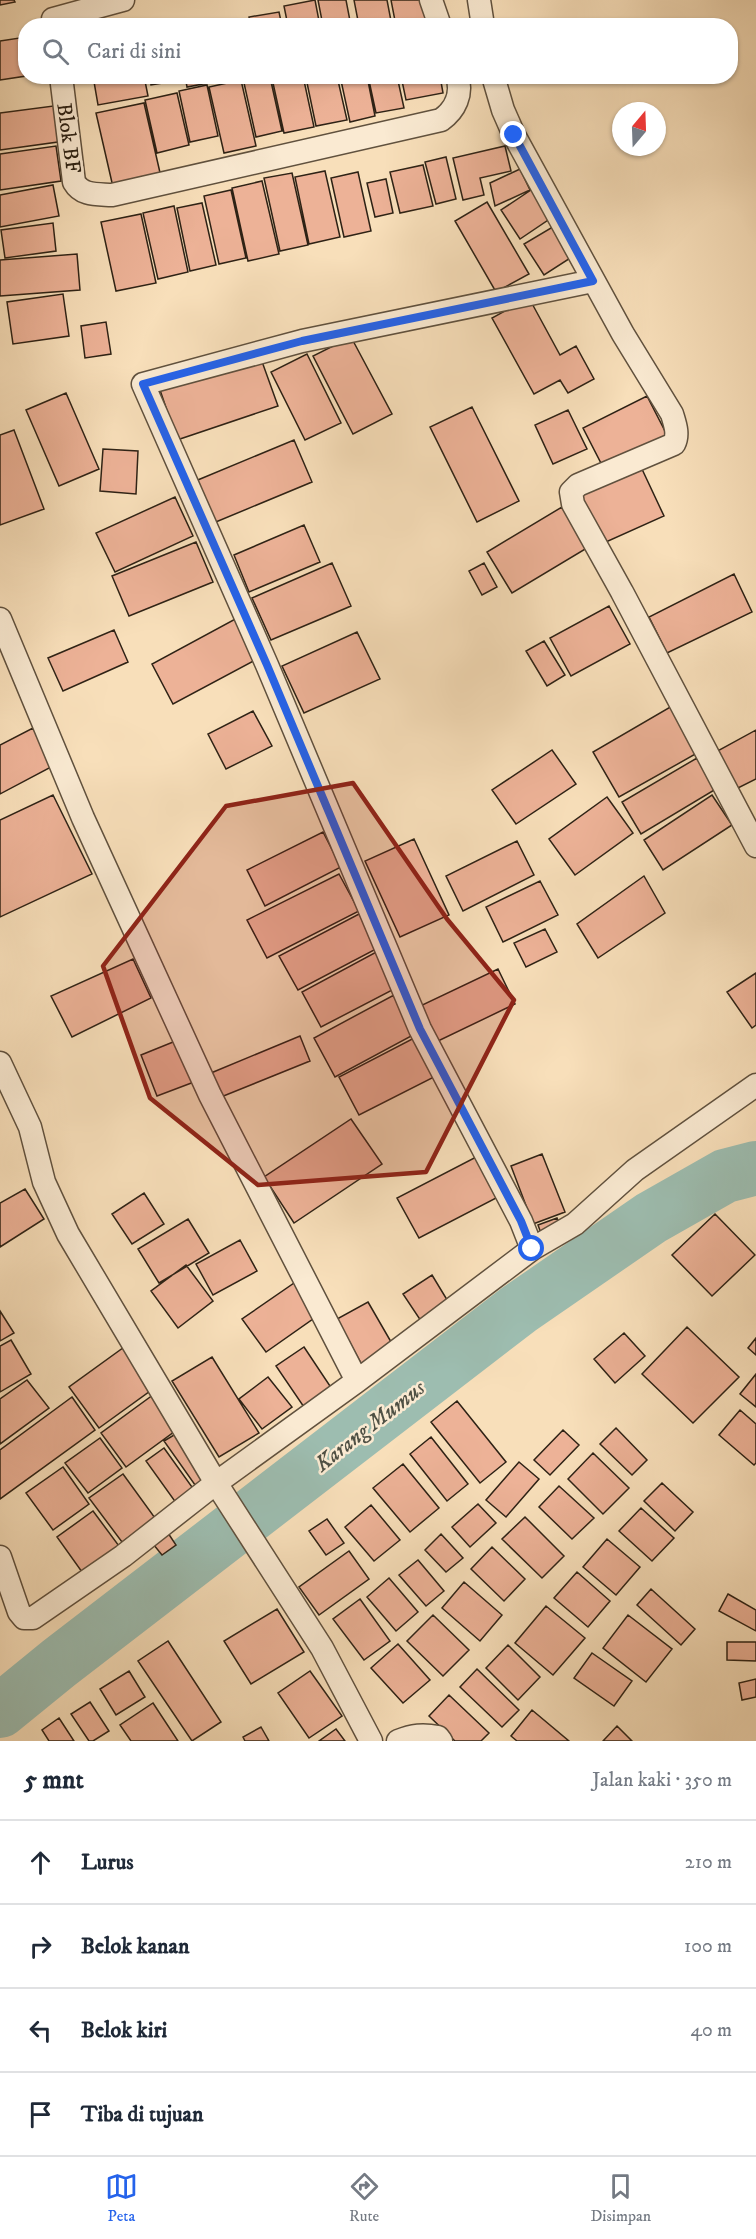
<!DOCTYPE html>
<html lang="id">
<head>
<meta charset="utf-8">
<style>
	:root { --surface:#fff; --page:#f6f6f7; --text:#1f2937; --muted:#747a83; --line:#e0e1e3; --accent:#2563eb }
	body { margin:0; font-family:"IM FELL DW Pica",serif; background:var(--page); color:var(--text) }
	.compass { position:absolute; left:612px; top:102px; width:54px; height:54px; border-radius:50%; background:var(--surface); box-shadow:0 2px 4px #0004; rotate:19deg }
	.stop { position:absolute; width:18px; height:18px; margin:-14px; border:4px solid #2563eb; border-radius:50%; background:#fff }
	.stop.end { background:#2563eb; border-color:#fff; box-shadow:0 2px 6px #0008 }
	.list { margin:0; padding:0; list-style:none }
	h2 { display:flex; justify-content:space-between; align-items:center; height:78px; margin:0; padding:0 24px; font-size:26px }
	h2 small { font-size:20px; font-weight:400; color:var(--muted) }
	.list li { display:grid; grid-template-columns:39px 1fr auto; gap:18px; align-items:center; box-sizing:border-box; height:84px; padding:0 24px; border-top:2px solid var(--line) }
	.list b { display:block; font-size:22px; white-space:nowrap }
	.list em { font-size:20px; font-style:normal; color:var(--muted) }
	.icon { flex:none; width:33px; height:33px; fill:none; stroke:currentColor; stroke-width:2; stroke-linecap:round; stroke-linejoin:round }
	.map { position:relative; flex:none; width:756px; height:1741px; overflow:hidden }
	.search { position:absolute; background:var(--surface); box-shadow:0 2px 4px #0004; left:18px; right:18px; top:18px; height:66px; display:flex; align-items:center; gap:15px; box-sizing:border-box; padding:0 21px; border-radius:24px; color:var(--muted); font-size:22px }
	.sheet { height:414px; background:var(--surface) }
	nav { display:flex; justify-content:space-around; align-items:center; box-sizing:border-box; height:84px; border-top:2px solid var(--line); background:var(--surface); font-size:16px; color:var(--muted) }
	nav a { display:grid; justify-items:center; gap:3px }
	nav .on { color:var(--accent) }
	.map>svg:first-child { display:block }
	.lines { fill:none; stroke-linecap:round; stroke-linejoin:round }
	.river { stroke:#9dbdb0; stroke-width:54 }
	.building { fill:#edb297; stroke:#2e2215; stroke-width:1.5 }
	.street-casing { stroke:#60513e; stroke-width:25 }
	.street { stroke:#faead2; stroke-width:22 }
	.route { stroke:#2563eb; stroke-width:8 }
	.marked { fill:#8f2418; fill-opacity:0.2; stroke:#8f2418; stroke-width:4.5; stroke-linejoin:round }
	.labels { text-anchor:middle; stroke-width:5; stroke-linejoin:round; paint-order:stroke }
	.street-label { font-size:21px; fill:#2e2215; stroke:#faead2 }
	.water-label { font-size:22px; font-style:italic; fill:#4f5044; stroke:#faead2 }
</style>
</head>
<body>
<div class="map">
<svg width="756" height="1741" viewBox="0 0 756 1741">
	<rect width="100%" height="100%" fill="#f8dfba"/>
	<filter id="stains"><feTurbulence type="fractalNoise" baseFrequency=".00333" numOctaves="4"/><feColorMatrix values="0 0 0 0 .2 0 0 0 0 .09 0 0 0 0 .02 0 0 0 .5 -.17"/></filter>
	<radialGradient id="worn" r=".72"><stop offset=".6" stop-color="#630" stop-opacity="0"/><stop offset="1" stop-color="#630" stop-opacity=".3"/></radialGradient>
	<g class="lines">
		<path class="river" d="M0 1711 59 1663 519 1309 651 1218 725 1176 756 1168"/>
	</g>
	<path class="building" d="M0 0H14L15 2 0 5Z
		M315 0 320 26H288L284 6Z
		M318 0H346L351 26H323Z
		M354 0H387L392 26H359Z
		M391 0H424L429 26H396Z
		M279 12 282 26H251L249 17Z
		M242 19 243 26H215V25Z
		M208 20 209 26H177Z
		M26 37V76L0 80V41Z
		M93 76H144L148 96 98 105Z
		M150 76H181V80L151 85Z
		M185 76H219V81L187 87Z
		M303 76 314 127 284 133 273 83Z
		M312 76H337L347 120 316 126 306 78Z
		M340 76H367L375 116 350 122Z
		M368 76H397L404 108 376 113Z
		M401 76H440L443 93 406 100Z
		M270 77 282 131 256 137 244 83Z
		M241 80 256 146 224 153 209 87Z
		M207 85 218 136 190 142 179 91Z
		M177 93 189 145 157 153 145 100Z
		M144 103 161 177 113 187 96 113Z
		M61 105 65 141 0 150V113Z
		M56 146 61 181 0 190V154Z
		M505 146 511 171 480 178 484 195 463 200 453 158Z
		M446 157 456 199 436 204 425 162Z
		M423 165 433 206 400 213 390 172Z
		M520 169 530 190 495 206 490 183Z
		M325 171 340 237 309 244 295 177Z
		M358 172 371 231 344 237 331 178Z
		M292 173 308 245 280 251 264 178Z
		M386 179 393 213 375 217 367 183Z
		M262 181 279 254 248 261 232 188Z
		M53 185 59 216 0 227V195Z
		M534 188 554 216 520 239 501 210Z
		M231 190 246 258 219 264 204 196Z
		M487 202 529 274 496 292 455 221Z
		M202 203 216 265 190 271 177 208Z
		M174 206 188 272 158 279 143 213Z
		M141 214 156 283 116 291 101 222Z
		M53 223 56 251 5 258 1 230Z
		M556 225 575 255 544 275 524 244Z
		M77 254 80 290 0 296V260Z
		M63 294 69 336 13 344 7 302Z
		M529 298 560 355 576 346 594 379 568 393 560 380 534 394 492 318Z
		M106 322 111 354 85 358 81 326Z
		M351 337 392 414 353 434 313 356Z
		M307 354 341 423 305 440 271 372Z
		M260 356 278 406 177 440 160 390Z
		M66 393 99 469 59 486 26 410Z
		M647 396 668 437 604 469 583 428Z
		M472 407 519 501 477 522 430 427Z
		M568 410 587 449 553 464 535 425Z
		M14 430 44 509 0 525V435Z
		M294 440 312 482 211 524 193 482Z
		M103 449 138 451 136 494 100 491Z
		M641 467 664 516 597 546 574 498Z
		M175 497 193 536 115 572 96 533Z
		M562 507 587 548 512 593 487 552Z
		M304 525 320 562 249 592 234 555Z
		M196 542 213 582 129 616 112 576Z
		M332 563 351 606 271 640 252 598Z
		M484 563 497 587 482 595 469 571Z
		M734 574 752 612 667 653 649 617Z
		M609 606 630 644 571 676 550 638Z
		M239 617 261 657 173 704 152 664Z
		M114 630 128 662 63 691 48 658Z
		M357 632 380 679 304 713 282 666Z
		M544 641 565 675 547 686 526 651Z
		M672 706 699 752 619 797 593 752Z
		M253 711 272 746 226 769 208 734Z
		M33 728 53 766 0 794V745Z
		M756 730V779L732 791 712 754Z
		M552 750 576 784 516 824 492 790Z
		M697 758 716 789 641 834 622 802Z
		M53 795 92 874 0 917V820Z
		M712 795 732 825 663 870 644 840Z
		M607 797 633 833 575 875 549 839Z
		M323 832 341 867 265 906 247 870Z
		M414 839 449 915 400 937 365 861Z
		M517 841 534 875 463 911 446 876Z
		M339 874 359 911 267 958 247 920Z
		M644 876 665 913 598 958 577 924Z
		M540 881 558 915 503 942 486 907Z
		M359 914 378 948 298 990 279 956Z
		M545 929 557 952 526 967 514 943Z
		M380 950 400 986 321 1027 302 992Z
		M133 959 151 998 72 1037 51 996Z
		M498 969 515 1004 436 1042 418 1007Z
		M756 973V1025L752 1028 727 992Z
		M394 995 415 1034 335 1077 314 1038Z
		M300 1036 310 1061 221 1097 211 1073Z
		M418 1036 438 1075 359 1115 339 1077Z
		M178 1040 194 1082 157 1096 141 1055Z
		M351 1119 382 1164 294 1223 264 1177Z
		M542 1154 565 1212 533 1224 511 1166Z
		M480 1155 502 1195 419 1238 397 1198Z
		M25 1189 44 1219 0 1247V1203Z
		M144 1193 164 1224 132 1244 112 1214Z
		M715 1214 755 1255 712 1296 672 1255Z
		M557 1218 561 1229 542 1236 538 1225Z
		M188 1219 209 1253 159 1283 138 1249Z
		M240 1240 257 1271 213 1295 196 1264Z
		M186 1265 213 1301 178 1328 151 1291Z
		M432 1275 449 1303 421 1321 403 1294Z
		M297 1281 320 1314 266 1352 242 1319Z
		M368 1302 394 1347 362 1365 337 1319Z
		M0 1311 14 1333 0 1341Z
		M687 1327 739 1377 693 1423 642 1374Z
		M624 1333 645 1356 615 1383 594 1359Z
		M756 1338V1355L748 1348Z
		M11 1340 31 1374 0 1392V1346Z
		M127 1345 157 1386 99 1428 69 1387Z
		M304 1347 336 1395 308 1413 276 1366Z
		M212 1357 259 1433 219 1457 172 1381Z
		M756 1374V1407L740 1394Z
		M268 1377 292 1407 262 1429 239 1399Z
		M27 1380 49 1408 0 1444V1399Z
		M157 1392 182 1426 126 1467 101 1433Z
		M72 1397 95 1430 0 1499V1450Z
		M457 1401 506 1462 480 1483 431 1422Z
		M740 1410 756 1424V1463L754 1465 719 1435Z
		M616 1428 647 1460 632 1475 600 1444Z
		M563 1430 579 1445 550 1475 534 1460Z
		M179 1432 214 1482 200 1492 164 1441Z
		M431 1437 468 1484 447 1501 410 1454Z
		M100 1438 122 1468 88 1493 65 1463Z
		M164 1448 197 1494 179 1507 146 1461Z
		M593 1453 629 1488 603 1514 568 1479Z
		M519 1462 539 1479 506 1517 486 1500Z
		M403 1464 439 1508 410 1532 373 1488Z
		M63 1467 89 1504 53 1530 26 1493Z
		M123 1474 155 1518 122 1542 89 1498Z
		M662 1483 693 1512 675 1531 644 1501Z
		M559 1486 594 1518 572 1539 539 1507Z
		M478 1504 496 1523 470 1547 452 1527Z
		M371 1505 400 1540 374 1561 345 1527Z
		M641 1508 674 1538 652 1561 619 1531Z
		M93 1511 119 1546 82 1572 57 1537Z
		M525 1517 564 1556 542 1578 502 1539Z
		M327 1519 344 1543 326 1555 309 1531Z
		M168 1533 176 1545 162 1555 153 1544Z
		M441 1534 463 1558 446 1572 425 1550Z
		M607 1539 640 1567 616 1595 583 1567Z
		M492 1547 525 1579 504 1601 471 1569Z
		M349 1551 369 1579 319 1615 299 1587Z
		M418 1560 444 1591 426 1606 399 1575Z
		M577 1572 610 1601 588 1627 554 1598Z
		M389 1578 418 1612 396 1631 367 1597Z
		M464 1582 502 1615 480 1641 442 1608Z
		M651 1589 695 1629 681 1645 637 1605Z
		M728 1594 756 1610V1631L719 1611Z
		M360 1599 390 1641 364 1660 333 1619Z
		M546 1606 585 1638 553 1675 515 1643Z
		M277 1609 304 1652 251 1684 224 1641Z
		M433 1615 469 1650 443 1676 407 1641Z
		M628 1615 672 1649 646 1682 603 1648Z
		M168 1641 221 1722 192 1741 138 1661Z
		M727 1642H756V1661L727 1660Z
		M398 1644 430 1680 403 1703 371 1668Z
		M508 1645 540 1677 518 1700 486 1668Z
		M592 1653 632 1681 614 1706 574 1678Z
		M477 1669 519 1710 502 1727 460 1687Z
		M129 1671 145 1697 116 1715 100 1689Z
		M310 1671 342 1716 309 1738 278 1693Z
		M756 1679V1697L742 1700 739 1683Z
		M449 1695 489 1733 481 1741H455L429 1716Z
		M90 1702 109 1731 93 1741H89L71 1714Z
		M153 1703 178 1741H131L120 1725Z
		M532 1710 569 1741H517L511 1736Z
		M59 1718 74 1741H49L42 1730Z
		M617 1726 632 1741H603Z
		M261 1727 269 1741H245L243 1737Z
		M336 1729 345 1741H319Z"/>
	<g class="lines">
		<defs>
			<path id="street" d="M431 0 440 26
				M479 0 483 26
				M53 19 123 0
				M61 76 74 182C82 196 97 194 112 195L441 120C455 110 463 94 457 76
				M493 76 503 110 514 135 623 334 672 414C675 424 679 434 674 444L578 485 571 492 573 504 622 592 756 846
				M0 619 83 818 210 1095 357 1381
				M0 1063 30 1127 44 1182 68 1234 216 1483 322 1648 371 1741
				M532 1249 575 1224 635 1170 756 1085
				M0 1557 19 1612 24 1618H33L123 1556 216 1483 357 1381 532 1249 521 1221 420 1029 267 665 143 384 302 341 593 281
				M398 1741C413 1735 423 1734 438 1737L441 1741"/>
		</defs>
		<use href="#street" class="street-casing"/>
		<use href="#street" class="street"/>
	</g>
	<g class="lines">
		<path class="route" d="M514 135 593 281 302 341 143 384 267 665 420 1029 521 1221 532 1249"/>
	</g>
	<path class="marked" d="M353 783 447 919 514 1000 426 1172 258 1185 150 1098 103 966 226 806Z"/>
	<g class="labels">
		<g class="street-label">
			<text transform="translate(69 138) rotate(82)" y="7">Blok BF</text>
		</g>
		<g class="water-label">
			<text transform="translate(369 1425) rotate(-38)" y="8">Karang Mumus</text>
		</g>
	</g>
	<rect width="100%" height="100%" filter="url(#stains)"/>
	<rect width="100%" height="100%" fill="url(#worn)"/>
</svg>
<svg class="compass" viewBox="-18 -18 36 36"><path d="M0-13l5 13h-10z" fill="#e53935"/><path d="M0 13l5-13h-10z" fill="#747a83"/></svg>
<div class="stop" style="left:532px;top:1249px"></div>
<div class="stop end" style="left:514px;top:135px"></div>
<div class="search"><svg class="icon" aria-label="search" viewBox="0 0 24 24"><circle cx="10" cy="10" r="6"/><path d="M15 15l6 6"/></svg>Cari di sini</div>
</div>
<section class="sheet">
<h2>5 mnt<small>Jalan kaki · 350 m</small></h2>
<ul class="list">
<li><svg class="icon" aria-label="ahead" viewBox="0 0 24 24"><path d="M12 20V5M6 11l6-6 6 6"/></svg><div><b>Lurus</b></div><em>210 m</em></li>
<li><svg class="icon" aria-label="right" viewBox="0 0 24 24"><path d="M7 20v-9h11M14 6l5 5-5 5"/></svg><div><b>Belok kanan</b></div><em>100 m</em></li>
<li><svg class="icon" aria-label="left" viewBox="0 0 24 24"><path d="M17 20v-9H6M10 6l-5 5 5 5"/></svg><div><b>Belok kiri</b></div><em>40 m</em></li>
<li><svg class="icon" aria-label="arrive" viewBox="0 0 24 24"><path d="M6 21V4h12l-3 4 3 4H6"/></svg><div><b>Tiba di tujuan</b></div></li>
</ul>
</section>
<nav>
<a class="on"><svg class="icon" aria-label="map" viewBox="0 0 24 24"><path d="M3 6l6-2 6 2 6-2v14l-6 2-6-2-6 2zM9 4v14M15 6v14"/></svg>Peta</a>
<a><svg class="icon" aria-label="directions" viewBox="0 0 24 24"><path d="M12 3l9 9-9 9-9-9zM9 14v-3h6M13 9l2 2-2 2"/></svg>Rute</a>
<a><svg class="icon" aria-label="saved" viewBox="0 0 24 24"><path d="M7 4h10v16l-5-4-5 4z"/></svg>Disimpan</a>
</nav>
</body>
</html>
